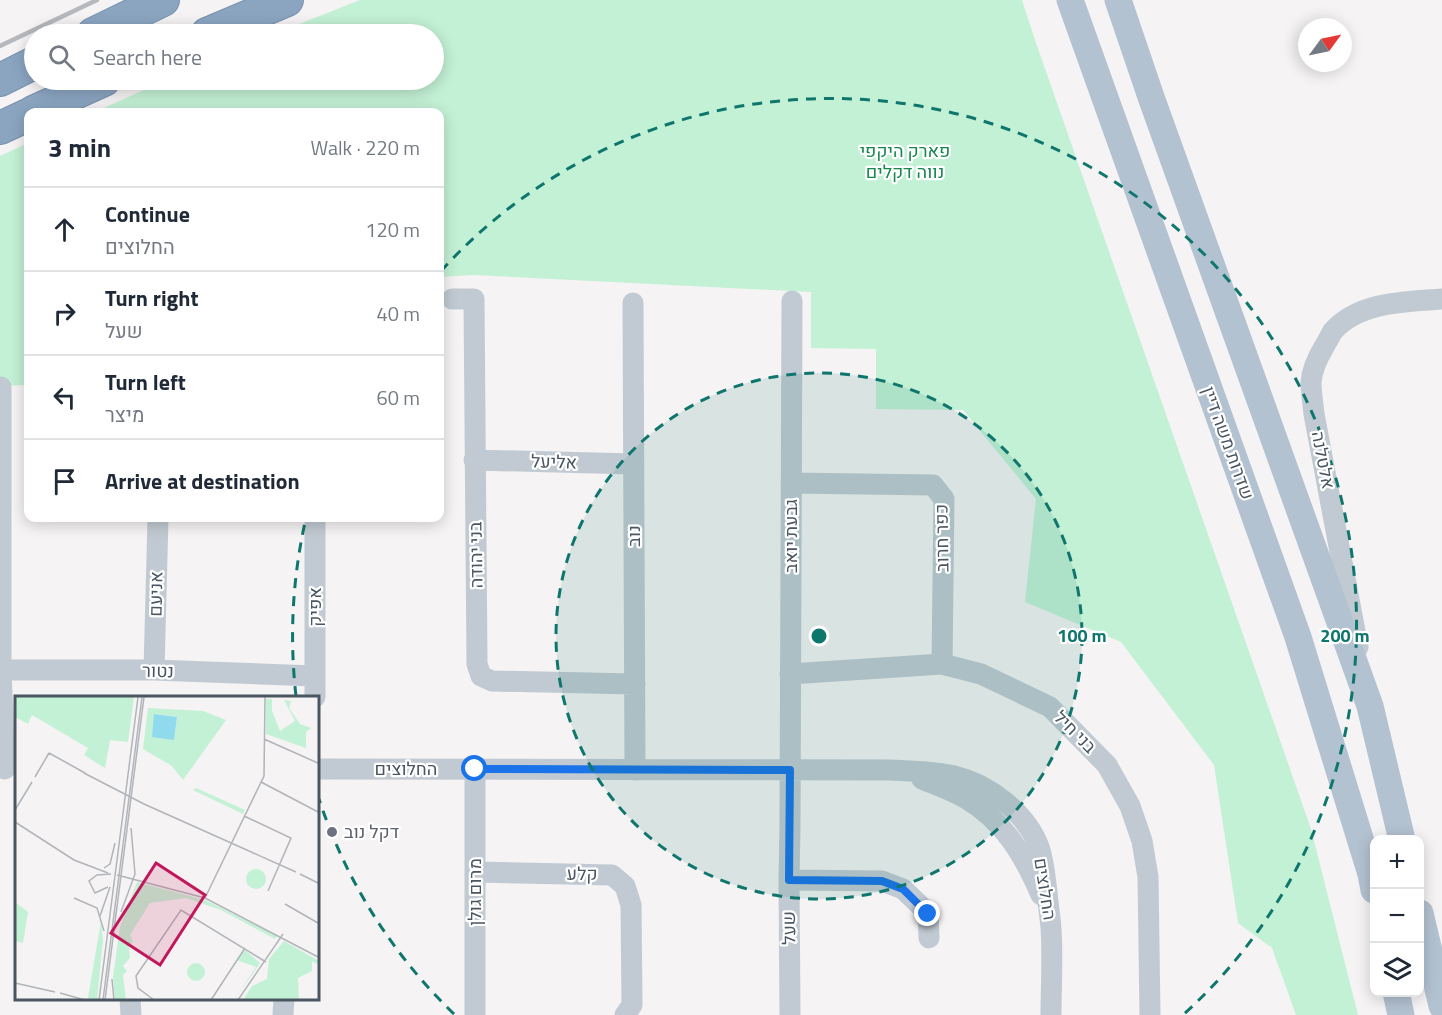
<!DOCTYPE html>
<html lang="en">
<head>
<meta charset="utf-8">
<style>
	:root { --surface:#fff; --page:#f2f2f3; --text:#1f2937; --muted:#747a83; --line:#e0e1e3 }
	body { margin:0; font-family:"Titillium Web",Heebo,sans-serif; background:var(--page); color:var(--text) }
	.controls { position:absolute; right:18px; bottom:18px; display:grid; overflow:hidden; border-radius:12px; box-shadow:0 3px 15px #0003 }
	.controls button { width:54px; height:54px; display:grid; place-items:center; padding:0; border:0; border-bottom:2px solid var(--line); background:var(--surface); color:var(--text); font:30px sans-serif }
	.compass { position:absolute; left:1298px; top:18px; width:54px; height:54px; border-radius:50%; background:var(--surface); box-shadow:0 3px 15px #0003; rotate:57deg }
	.stop { position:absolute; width:18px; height:18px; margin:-14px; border:4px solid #1a73e8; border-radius:50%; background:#fff }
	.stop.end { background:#1a73e8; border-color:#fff; box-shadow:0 2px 6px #0008 }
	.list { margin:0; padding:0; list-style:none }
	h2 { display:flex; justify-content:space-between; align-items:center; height:78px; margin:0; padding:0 24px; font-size:26px }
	h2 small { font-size:20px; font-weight:400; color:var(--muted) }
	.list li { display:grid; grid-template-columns:39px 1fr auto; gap:18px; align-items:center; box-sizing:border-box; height:84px; padding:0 24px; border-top:2px solid var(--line) }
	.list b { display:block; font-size:22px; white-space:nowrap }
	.list p { margin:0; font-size:20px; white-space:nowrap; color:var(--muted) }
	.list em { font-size:20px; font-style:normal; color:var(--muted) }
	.icon { flex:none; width:33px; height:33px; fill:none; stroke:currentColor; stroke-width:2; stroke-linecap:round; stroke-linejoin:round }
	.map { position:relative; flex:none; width:1442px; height:1015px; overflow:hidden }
	.search { position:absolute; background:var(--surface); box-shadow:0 3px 15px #0003; left:24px; top:24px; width:420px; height:66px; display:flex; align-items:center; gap:15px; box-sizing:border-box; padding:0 21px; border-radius:33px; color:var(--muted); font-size:22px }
	.panel { position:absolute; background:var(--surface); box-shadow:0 3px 15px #0003; left:24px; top:108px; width:420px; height:414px; border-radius:12px }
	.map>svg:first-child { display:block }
	.green { fill:#c3f1d5 }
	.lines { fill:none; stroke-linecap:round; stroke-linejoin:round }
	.highway-casing { stroke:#7690ad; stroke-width:34 }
	.minor { stroke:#c1cad2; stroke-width:21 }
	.major { stroke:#b3c2d1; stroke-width:27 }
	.highway { stroke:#8ba5c1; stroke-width:32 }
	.rail { stroke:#b5b8bd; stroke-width:4.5 }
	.route { stroke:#1a73e8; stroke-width:8 }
	.ring { fill:none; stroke:#0f766e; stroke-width:3; stroke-dasharray:10 8 }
	.worship-dot { fill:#6b7280; stroke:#fff; stroke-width:2 }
	.labels { text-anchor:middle; stroke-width:4.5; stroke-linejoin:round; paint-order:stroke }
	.park-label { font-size:18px; fill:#17864f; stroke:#fff }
	.street-label { font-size:18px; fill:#4a5661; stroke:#fff }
	.worship-label { font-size:18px; fill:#5b616d; stroke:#fff; text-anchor:start }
	.inset-road { fill:none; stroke:#b1b4b9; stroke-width:1.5 }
	.view { fill:#c2185b; fill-opacity:0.15; stroke:#c2185b; stroke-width:3 }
	.inset-edge { fill:none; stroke:#4a5661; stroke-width:3 }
	.centre { fill:#0f766e; stroke:#fff; stroke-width:3 }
	.ring-label { font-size:18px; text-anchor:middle; font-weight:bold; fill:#0f766e; stroke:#fff; stroke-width:4.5; stroke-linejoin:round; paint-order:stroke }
</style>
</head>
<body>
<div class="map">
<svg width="1442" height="1015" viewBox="0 0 1442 1015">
	<rect width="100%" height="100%" fill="#f5f3f3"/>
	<path class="green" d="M360 0H1022L1035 40 1311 829 1358 1015H1296L1272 948 1238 923 1214 765 1121 642 1025 602 1036 499 963 410 876 409V349L811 348V292L474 275 440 277V112H95L166 80H434V34H274Z
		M28 143V420H26L27 385 0 386V156Z"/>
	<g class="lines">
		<defs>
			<path id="highway" d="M93 34 163 0
				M207 34 287 0
				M0 80 34 63
				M33 112 104 80
				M0 128 28 115"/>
		</defs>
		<use href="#highway" class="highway-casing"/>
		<path class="minor" d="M452 299H474L477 664 481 676 492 681 635 684
			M633 303 635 770
			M1 387V670L5 769
			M474 460 634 464
			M791 483 933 485 944 499 942 664
			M1358 647 1314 414C1313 404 1311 392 1311 382 1312 370 1318 357 1324 347 1327 342 1330 336 1333 331 1360 301 1406 302 1442 299
			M0 670H154L315 676
			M154 670 158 518
			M790 674 942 664 981 674 1050 707 1107 765 1130 806 1142 841 1148 877 1150 1015
			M315 697V518
			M318 769 890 770C911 771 933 771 954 776 988 784 1026 812 1039 847 1044 861 1045 877 1047 892 1048 904 1050 916 1051 928 1053 957 1051 986 1051 1015
			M475 769V1015
			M922 779C936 785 951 790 965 798 1004 821 1024 855 1041 895
			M475 872 612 875 625 886 631 905 632 1005 625 1015
			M789 880 882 881 903 889 928 913 929 938
			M130 998 131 1015
			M283 1015 284 998
			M790 1015 789 880 790 825 792 301"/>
		<path class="major" d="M1070 0 1298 637 1371 874 1374 890
			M1118 0 1151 97 1370 706 1402 840
			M1420 913 1442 1006
			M1396 992 1401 1015"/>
		<use href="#highway" class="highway"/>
		<path class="rail" d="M0 46 97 0"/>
	</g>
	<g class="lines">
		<path class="route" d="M475 769 790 770 789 880 882 881 903 889 928 914"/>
	</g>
	<circle cx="819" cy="636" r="263" fill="#0f766e" fill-opacity=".12"/>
	<g class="ring">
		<circle cx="819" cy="636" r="263"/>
		<path d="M454 1014A526 526 0 0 1 319 799M296 696A526 526 0 0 1 306 518M441 271A526 526 0 1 1 1184 1014"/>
	</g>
	<circle class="worship-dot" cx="332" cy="832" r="6"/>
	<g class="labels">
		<g class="park-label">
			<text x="905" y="157">פארק היקפי<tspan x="905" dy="21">נווה דקלים</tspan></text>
		</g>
		<g class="street-label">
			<text transform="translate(1228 443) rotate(70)" y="6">שדרות משה דיין</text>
			<text transform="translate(1323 460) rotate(79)" y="6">אלטלנה</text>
			<text transform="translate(554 462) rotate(2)" y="6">אליעל</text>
			<text transform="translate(634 536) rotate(-90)" y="6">נוב</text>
			<text transform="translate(791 536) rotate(-90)" y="6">גבעת יואב</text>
			<text transform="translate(942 538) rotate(-91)" y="6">כפר חרוב</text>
			<text transform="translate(476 555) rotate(-91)" y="6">בני יהודה</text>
			<text transform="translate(156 594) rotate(-89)" y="6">אניעם</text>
			<text transform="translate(315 607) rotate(-90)" y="6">אפיק</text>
			<text transform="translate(158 671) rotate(1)" y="6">נטור</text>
			<text transform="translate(1075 732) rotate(45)" y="6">בני חיל</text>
			<text x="406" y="775">החלוצים</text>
			<text transform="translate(582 874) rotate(1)" y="6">קלע</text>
			<text transform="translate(1045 889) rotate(81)" y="6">החלוצים</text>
			<text transform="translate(475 892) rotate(-90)" y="6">מרום גולן</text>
			<text transform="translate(789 928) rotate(-91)" y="6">שעל</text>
		</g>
		<g class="worship-label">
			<text x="344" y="838">דקל נוב</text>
		</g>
	</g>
	<g transform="translate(15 696)">
		<rect width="304" height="304" fill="#f5f3f3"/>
		<path d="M0 1H119L113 46 95 44 90 72 69 59 73 52 17 19 13 28 0 21ZM251 3H257V15L265 35 280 25 269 4 276 5 274 12 285 28 296 32 291 36V52L251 38ZM133 12 188 15 211 24 168 84 157 70 128 53ZM139 18 162 21 159 44ZM181 92 230 114 228 118 178 94ZM231 183a10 10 0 1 1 20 0a10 10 0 1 1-20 0ZM122 186 190 204 262 240 260 243 206 214 171 202 135 207 115 239 118 246 114 250 115 262 108 270 112 275 108 279 111 304H100L98 281 105 231ZM0 206 13 216 8 247 0 245ZM86 225 88 244 82 304H77L73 302ZM269 245 304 265V269L297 265V275L283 282 284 304H228L237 290 252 283 254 263ZM230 254 245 267 219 304 241 271 222 264ZM172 276a9 9 0 1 1 18 0a9 9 0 1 1-18 0Z" fill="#c3f1d5" fill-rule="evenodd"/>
		<path d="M139 18 162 21 159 44 137 41Z" fill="#90daee"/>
		<path class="inset-road" d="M249 43 305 68M34 57 70 77M69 77 129 108 281 176M20 81 34 57M246 86 305 117M0 114 17 86M229 120 276 142 253 195M0 126 59 164 93 177M89 172 95 168 100 147M285 178 305 188M102 179 190 202 305 262M93 191 80 197 74 185 82 179 96 178M59 202 82 212 89 235M190 202 249 80 250 1M270 208 303 227M106 216 120 178 116 132M85 220 95 191M97 283 99 304M0 287 40 296M45 297 70 304M84 304 123 1M88 304 127 1M90 304 129 1M139 304 123 292 121 280 166 214 251 266M196 304 230 252M223 304 268 238"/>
		<path class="view" d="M141 167 190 199 145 269 96 237Z"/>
		<rect width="304" height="304" class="inset-edge"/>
	</g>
	<circle cx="819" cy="636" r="9" class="centre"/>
	<g class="ring-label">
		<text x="1082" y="642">100 m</text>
		<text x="1345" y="642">200 m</text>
	</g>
</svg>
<div class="controls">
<button>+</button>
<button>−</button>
<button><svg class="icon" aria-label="layers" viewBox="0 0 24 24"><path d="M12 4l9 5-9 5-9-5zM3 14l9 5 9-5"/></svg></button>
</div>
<svg class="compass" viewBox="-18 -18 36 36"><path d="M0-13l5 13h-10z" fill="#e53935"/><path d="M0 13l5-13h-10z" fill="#747a83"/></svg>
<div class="stop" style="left:475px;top:769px"></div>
<div class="stop end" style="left:928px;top:914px"></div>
<div class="search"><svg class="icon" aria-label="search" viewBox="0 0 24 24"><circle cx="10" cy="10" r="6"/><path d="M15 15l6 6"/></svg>Search here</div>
<section class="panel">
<h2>3 min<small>Walk · 220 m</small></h2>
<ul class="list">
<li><svg class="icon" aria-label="ahead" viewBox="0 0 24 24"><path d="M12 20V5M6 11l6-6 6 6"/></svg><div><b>Continue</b><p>החלוצים</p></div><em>120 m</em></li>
<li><svg class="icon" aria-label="right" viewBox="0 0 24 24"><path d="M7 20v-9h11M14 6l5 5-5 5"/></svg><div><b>Turn right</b><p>שעל</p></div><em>40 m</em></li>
<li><svg class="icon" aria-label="left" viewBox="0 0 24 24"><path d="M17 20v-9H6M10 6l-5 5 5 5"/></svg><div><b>Turn left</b><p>מיצר</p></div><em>60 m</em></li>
<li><svg class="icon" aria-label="arrive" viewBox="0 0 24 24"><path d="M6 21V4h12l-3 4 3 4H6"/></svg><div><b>Arrive at destination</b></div></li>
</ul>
</section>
</div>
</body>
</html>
